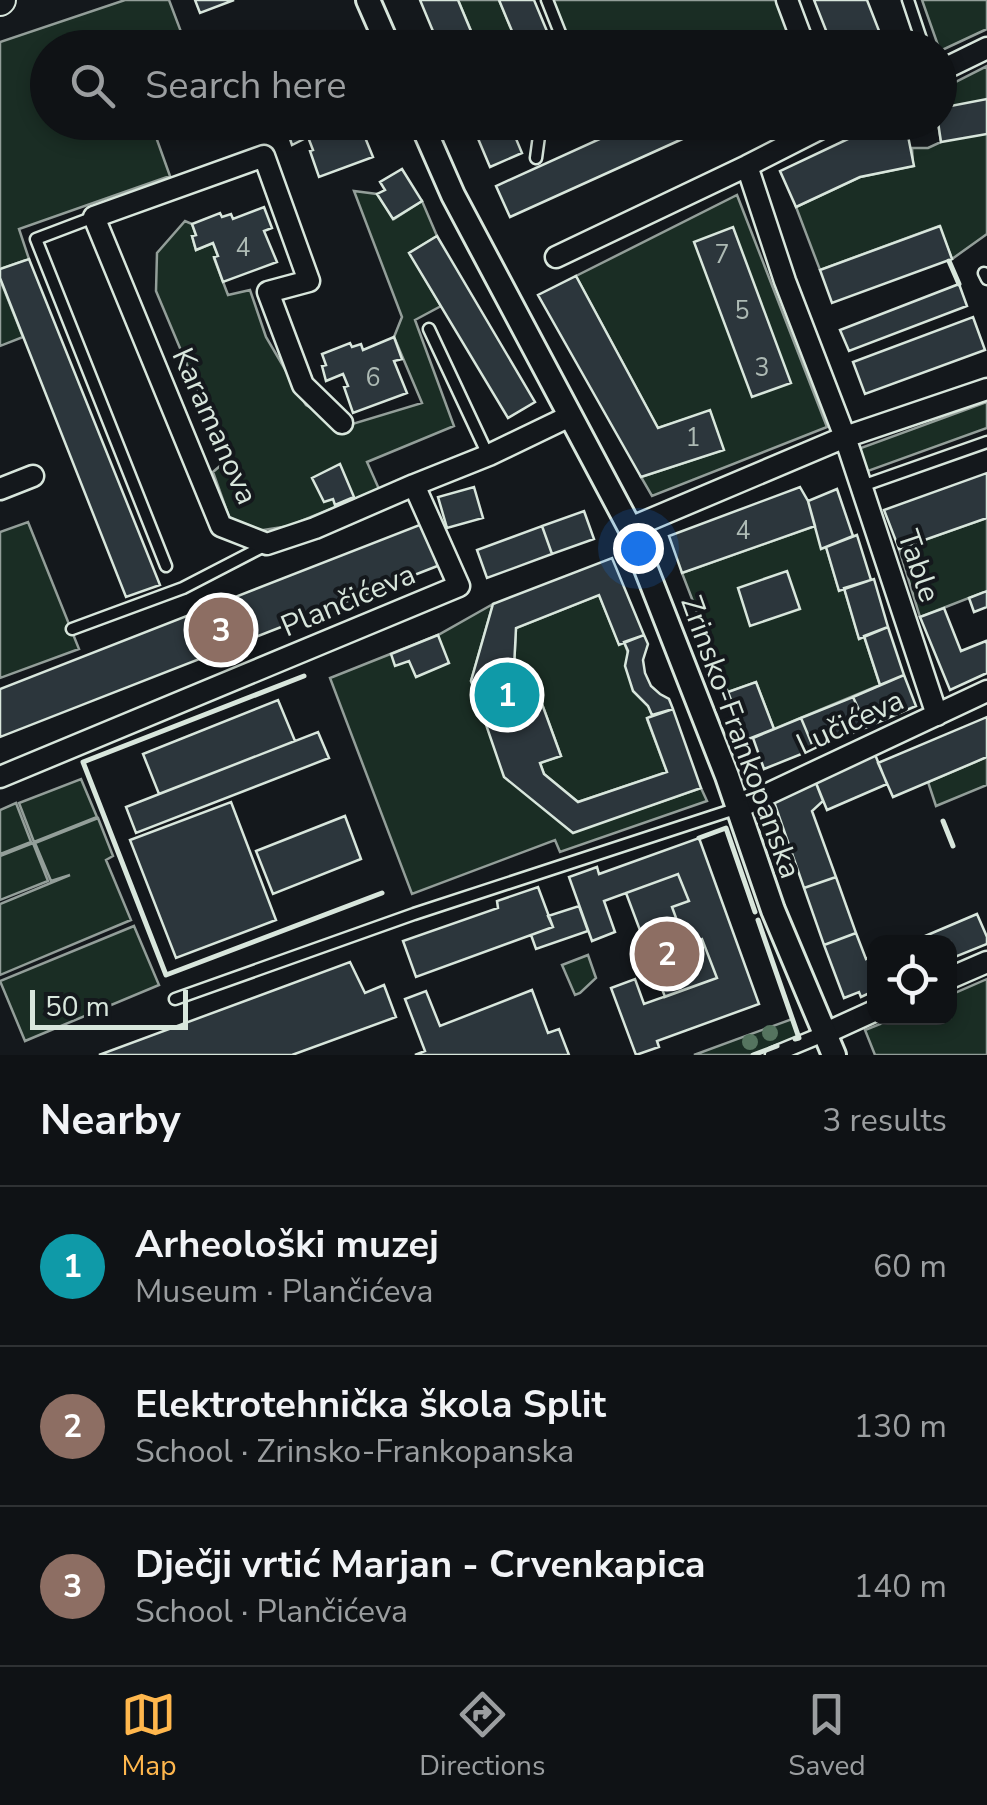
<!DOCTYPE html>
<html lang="en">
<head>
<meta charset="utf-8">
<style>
	:root { --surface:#0f1215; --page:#181b1e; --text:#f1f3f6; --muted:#9b9ea0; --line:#2f3234; --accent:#ffb74d }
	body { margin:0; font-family:"Nunito Sans",sans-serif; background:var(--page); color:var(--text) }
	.controls { position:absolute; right:30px; bottom:30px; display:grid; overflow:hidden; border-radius:20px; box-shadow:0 5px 15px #0003 }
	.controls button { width:90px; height:90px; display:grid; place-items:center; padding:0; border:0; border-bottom:2px solid var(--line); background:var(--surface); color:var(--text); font:50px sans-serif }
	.scale { position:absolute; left:30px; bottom:25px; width:158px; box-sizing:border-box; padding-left:10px; border:5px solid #d8e6dc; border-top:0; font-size:28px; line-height:35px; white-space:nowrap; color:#d8e6dc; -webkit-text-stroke:8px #14181c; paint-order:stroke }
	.you { position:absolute; left:638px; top:548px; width:35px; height:35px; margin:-25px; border:8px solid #fff; border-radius:50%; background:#1a73e8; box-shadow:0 0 0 15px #1a73e833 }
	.badge { display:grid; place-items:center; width:65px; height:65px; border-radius:50%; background:var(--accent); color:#fff; font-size:32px; font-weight:700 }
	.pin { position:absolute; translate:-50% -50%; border:5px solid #fff; box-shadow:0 2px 10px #0006 }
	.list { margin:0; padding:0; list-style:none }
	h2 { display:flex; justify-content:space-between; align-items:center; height:130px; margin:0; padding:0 40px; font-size:42px }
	h2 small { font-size:32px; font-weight:400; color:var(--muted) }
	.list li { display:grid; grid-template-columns:65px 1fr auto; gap:30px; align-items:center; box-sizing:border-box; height:160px; padding:0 40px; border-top:2px solid var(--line) }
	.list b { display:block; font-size:38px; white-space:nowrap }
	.list p { margin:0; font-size:32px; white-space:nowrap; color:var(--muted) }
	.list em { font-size:32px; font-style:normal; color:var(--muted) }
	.icon { flex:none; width:55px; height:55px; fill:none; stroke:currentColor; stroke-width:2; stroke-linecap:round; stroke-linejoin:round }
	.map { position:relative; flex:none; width:987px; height:1055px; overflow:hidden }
	.search { position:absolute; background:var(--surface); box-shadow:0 5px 15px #0003; left:30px; right:30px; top:30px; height:110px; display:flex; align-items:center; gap:25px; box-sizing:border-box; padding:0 35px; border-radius:55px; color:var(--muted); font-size:38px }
	.sheet { height:610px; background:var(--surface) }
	nav { display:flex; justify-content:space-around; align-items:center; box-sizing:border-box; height:140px; border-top:2px solid var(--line); background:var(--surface); font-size:28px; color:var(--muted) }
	nav a { display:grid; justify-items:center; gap:5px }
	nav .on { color:var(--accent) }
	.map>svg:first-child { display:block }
	.green { fill:#1a2d24; stroke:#939e99; stroke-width:2.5 }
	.building { fill:#2c363c; stroke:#d8e6dc; stroke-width:2.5 }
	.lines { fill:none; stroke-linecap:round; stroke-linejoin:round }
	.service-casing { stroke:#d8e6dc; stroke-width:15 }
	.pedestrian-casing { stroke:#d8e6dc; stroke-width:19 }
	.minor-casing { stroke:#d8e6dc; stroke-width:25 }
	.tertiary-casing { stroke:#d8e6dc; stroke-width:28 }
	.secondary-casing { stroke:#d8e6dc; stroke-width:32 }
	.service { stroke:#14181c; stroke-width:10 }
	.pedestrian { stroke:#14181c; stroke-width:14 }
	.minor { stroke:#14181c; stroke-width:20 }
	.tertiary { stroke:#14181c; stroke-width:22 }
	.secondary { stroke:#14181c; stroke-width:28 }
	.wall { stroke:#d8e6dc; stroke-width:5 }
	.tree { fill:#55745f }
	.labels { text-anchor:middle; stroke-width:8; stroke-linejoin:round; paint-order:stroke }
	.number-label { font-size:25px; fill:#adbab4 }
	.street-label { font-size:30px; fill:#d8e6dc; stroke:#14181c }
</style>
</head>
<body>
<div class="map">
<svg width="987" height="1055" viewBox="0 0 987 1055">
	<rect width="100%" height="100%" fill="#14181c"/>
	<path class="green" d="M125 0H169L183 37 162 47 48 48V122L151 123 170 176 19 229 29 259 0 269V42Z
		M458 0H499L519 47H478Z
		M547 0H778L800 32 765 47H566Z
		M922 0H987V29L940 51Z
		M987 66V234L952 259 939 226 820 270 796 207 860 177 913 166 912 148H928L941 142 938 123 940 90Z
		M354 191 377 194 394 219 422 201 437 236 410 253 441 306 415 320 454 426 367 462 379 489 289 526 257 531 229 517 213 472 227 460 156 291 157 253 185 221 192 224 196 235 192 236 196 250 213 243 218 256 214 258 228 295 250 290 266 337 306 405 346 426 422 403 394 337 402 317Z
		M737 195 827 427 652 496 641 477 723 450 710 411 658 428 576 276Z
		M0 279 23 337 0 346Z
		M987 402V428L857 475 850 452Z
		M987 518V591L920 617 899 549Z
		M28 522 79 649 0 678V532Z
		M815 526 826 547 839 590 844 588 859 638 864 636 880 685 774 729 756 682 728 692 682 573Z
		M599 595 619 644 624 642 652 715 647 719 667 772 578 802 544 774 540 763 561 756 530 671 517 676 514 668 516 628Z
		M493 604 471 681 573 832 701 788 707 801 560 852 555 840 412 894 330 678 438 635Z
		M987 757V785L936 806 928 782Z
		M81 779 97 817 34 842 19 803Z
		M16 803 31 842 0 854V810Z
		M98 818 113 856 106 860 131 920 0 975V904L70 875 51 881 35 843Z
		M33 843 48 881 0 900V856Z
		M134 926 159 985 25 1041 0 981Z
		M588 955 596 978 580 993 575 995 562 965Z
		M987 979V1055H875L865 1030 895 1018H950V995Z
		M792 1019 799 1038 753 1055H694Z"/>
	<path class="building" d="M195 0H234L200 13Z
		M420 0H458L478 48H440Z
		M499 0H534L554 48H519Z
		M814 0H867L883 41 867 48H833Z
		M987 99V134L941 142 938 122 940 108Z
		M289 122H368L360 125 373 157 319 177 310 151 313 150 308 137 292 145 287 130 292 129Z
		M471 122H509L522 153 490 167Z
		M637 122H720L510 217 496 186Z
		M906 126 914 166 860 177 796 207 780 171 850 138Z
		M402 169 422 201 393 219 377 194 385 190 380 182Z
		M264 207 272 228 264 231 277 262 223 282 214 257 218 256 213 243 196 250 192 236 196 235 192 224 220 213 222 217 231 214 233 219Z
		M940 226 952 259 832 303 820 270Z
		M733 227 791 383 752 397 694 242Z
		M437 236 535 402 508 418 409 253Z
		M29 259 160 585 126 597 0 278V269Z
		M576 276 658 428 710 410 724 450 641 477 538 295Z
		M959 284 967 306 849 351 840 330Z
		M973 317 985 350 865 394 853 362Z
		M394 337 402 359 394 361 407 393 353 413 344 387 348 386 343 374 326 381 322 366 326 365 322 354 350 343 352 347 361 344 363 350Z
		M340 464 354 497 335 505 333 499 324 502 312 478Z
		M987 473V518L899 549 884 510Z
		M474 487 483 518 447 528 438 497Z
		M800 487 808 501 815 526 682 573 669 536Z
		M837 489 853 536 821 549 808 501Z
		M584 511 594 539 552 554 542 526Z
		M422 524 440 565 0 737V689Z
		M542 526 552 554 487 578 477 550Z
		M857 535 871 580 839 591 826 547Z
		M612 558 644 635 619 645 599 595 516 628 514 668 517 676 530 671 561 756 540 763 544 774 578 802 667 772 647 718 673 709 701 788 573 833 504 777 471 681 493 604Z
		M787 571 800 609 750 626 738 588Z
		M874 579 888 627 859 639 844 588Z
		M987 591V607L974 612 969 598Z
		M944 608 961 651 986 641 987 644V673L950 690 920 617Z
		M888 627 904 675 880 685 864 636Z
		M438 635 449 663 416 677 409 661 395 666 391 654Z
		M644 635 648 644 643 660 645 673 651 686 660 694 669 699 673 709 652 715 648 706 633 691 625 666 628 651 624 642Z
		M904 675 916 706 867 727 853 697Z
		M756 682 774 729 746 740 728 692Z
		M853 697 867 727 814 749 801 718Z
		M278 700 295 741 159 794 143 754Z
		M987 717V757L893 797 878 763Z
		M801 718 814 749 764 769 753 738Z
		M318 732 329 758 136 833 126 807Z
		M874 752 887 784 827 810 814 778Z
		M814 778 823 801 812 811 836 877 804 888 773 799Z
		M231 802 276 920 176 958 130 840Z
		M345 816 361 859 273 894 256 851Z
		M699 838 759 1004 657 1041 659 1047 636 1055 611 988 635 979 644 1004 717 978 702 939 686 945 672 907 689 901 678 874 604 901 615 932 592 941 569 877 597 867 599 874Z
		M678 874 689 901 672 907 686 945 702 939 717 978 665 997 626 893Z
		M836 877 856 933 824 945 804 888Z
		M538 887 553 927 416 977 403 941 498 908 497 901Z
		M579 906 588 931 536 949 531 935 553 927 548 916Z
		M977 914 987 937V944L950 959V942H919L918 939Z
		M856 933 866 959 874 955V991L861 997 859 992 844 998 824 945Z
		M350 962 365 993 384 985 396 1017 292 1055H99Z
		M532 990 548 1033 559 1029 569 1055H415L425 1051 405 999 426 991 440 1026Z"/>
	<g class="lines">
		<defs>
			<path id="service" d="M547 0 566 48
				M908 0 924 48
				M536 158 539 136 557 122
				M94 217 36 239 166 566
				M984 273 987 279
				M429 329 488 455
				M862 486 987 442
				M72 629 183 588 266 545
				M175 999 414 914 738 808"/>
			<path id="pedestrian" d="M773 1055 826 1033"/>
			<path id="minor" d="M787 0 805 48
				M940 71 987 48
				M747 166 785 281 845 437 937 715
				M556 257 747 166 833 122
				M342 423 303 385 268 292 309 281 264 156 94 217 221 526 267 544 315 528 414 485
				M0 489 33 476
				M630 528 845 437 987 389
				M0 777 459 586 414 485 489 455 570 416
				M738 808 987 691
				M950 978 987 962
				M826 1033 874 1011"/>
			<path id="tertiary" d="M368 0 389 48
				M421 122 453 195 630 528 727 776 773 910 834 1055"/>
			<path id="secondary" d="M0 1 1 0"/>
		</defs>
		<use href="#service" class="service-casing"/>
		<use href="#pedestrian" class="pedestrian-casing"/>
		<use href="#minor" class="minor-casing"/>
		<use href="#tertiary" class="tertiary-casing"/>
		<use href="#secondary" class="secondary-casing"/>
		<use href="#service" class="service"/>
		<use href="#pedestrian" class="pedestrian"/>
		<use href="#minor" class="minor"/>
		<use href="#tertiary" class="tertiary"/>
		<use href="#secondary" class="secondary"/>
		<path class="wall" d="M949 261 959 284
			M304 676 83 762 166 975 382 893
			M943 821 953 846
			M699 838 726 828 755 912
			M758 920 799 1038 795 1039
			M753 1055 777 1046"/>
	</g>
	<g class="tree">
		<circle cx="770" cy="1033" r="8"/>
		<circle cx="750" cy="1042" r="8"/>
	</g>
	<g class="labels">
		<g class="number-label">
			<text x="243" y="256">4</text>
			<text x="722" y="263">7</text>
			<text x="742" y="319">5</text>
			<text x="762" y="376">3</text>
			<text x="373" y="386">6</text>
			<text x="693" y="446">1</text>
			<text x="743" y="539">4</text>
		</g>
		<g class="street-label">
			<text transform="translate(215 426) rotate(66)" y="10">Karamanova</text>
			<text transform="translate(919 566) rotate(71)" y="10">Table</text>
			<text transform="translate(348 600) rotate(-23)" y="10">Plančićeva</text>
			<text transform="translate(850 722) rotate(-25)" y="10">Lučićeva</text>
			<text transform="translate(741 737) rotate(70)" y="10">Zrinsko-Frankopanska</text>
		</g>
	</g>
</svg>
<div class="controls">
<button><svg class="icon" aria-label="locate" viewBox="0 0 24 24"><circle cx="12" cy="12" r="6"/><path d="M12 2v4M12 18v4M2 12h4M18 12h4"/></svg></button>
</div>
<div class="scale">50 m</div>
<div class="you"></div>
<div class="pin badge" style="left:507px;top:695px;background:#0f9aa8">1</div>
<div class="pin badge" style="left:667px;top:954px;background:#8d6e63">2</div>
<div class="pin badge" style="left:221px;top:630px;background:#8d6e63">3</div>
<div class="search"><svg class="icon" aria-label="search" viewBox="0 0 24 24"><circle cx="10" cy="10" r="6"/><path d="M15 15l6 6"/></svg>Search here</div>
</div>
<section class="sheet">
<h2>Nearby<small>3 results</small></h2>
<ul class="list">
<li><span class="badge" style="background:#0f9aa8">1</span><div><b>Arheološki muzej</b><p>Museum · Plančićeva</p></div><em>60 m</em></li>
<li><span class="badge" style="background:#8d6e63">2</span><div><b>Elektrotehnička škola Split</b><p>School · Zrinsko-Frankopanska</p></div><em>130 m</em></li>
<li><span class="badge" style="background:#8d6e63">3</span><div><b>Dječji vrtić Marjan - Crvenkapica</b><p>School · Plančićeva</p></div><em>140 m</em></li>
</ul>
</section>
<nav>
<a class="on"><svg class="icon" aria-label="map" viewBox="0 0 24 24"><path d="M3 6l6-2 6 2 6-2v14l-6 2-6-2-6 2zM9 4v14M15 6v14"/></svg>Map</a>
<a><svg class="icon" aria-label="directions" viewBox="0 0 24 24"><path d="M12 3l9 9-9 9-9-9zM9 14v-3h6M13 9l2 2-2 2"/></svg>Directions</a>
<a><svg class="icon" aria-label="saved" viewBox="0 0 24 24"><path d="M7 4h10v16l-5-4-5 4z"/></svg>Saved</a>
</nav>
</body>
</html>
